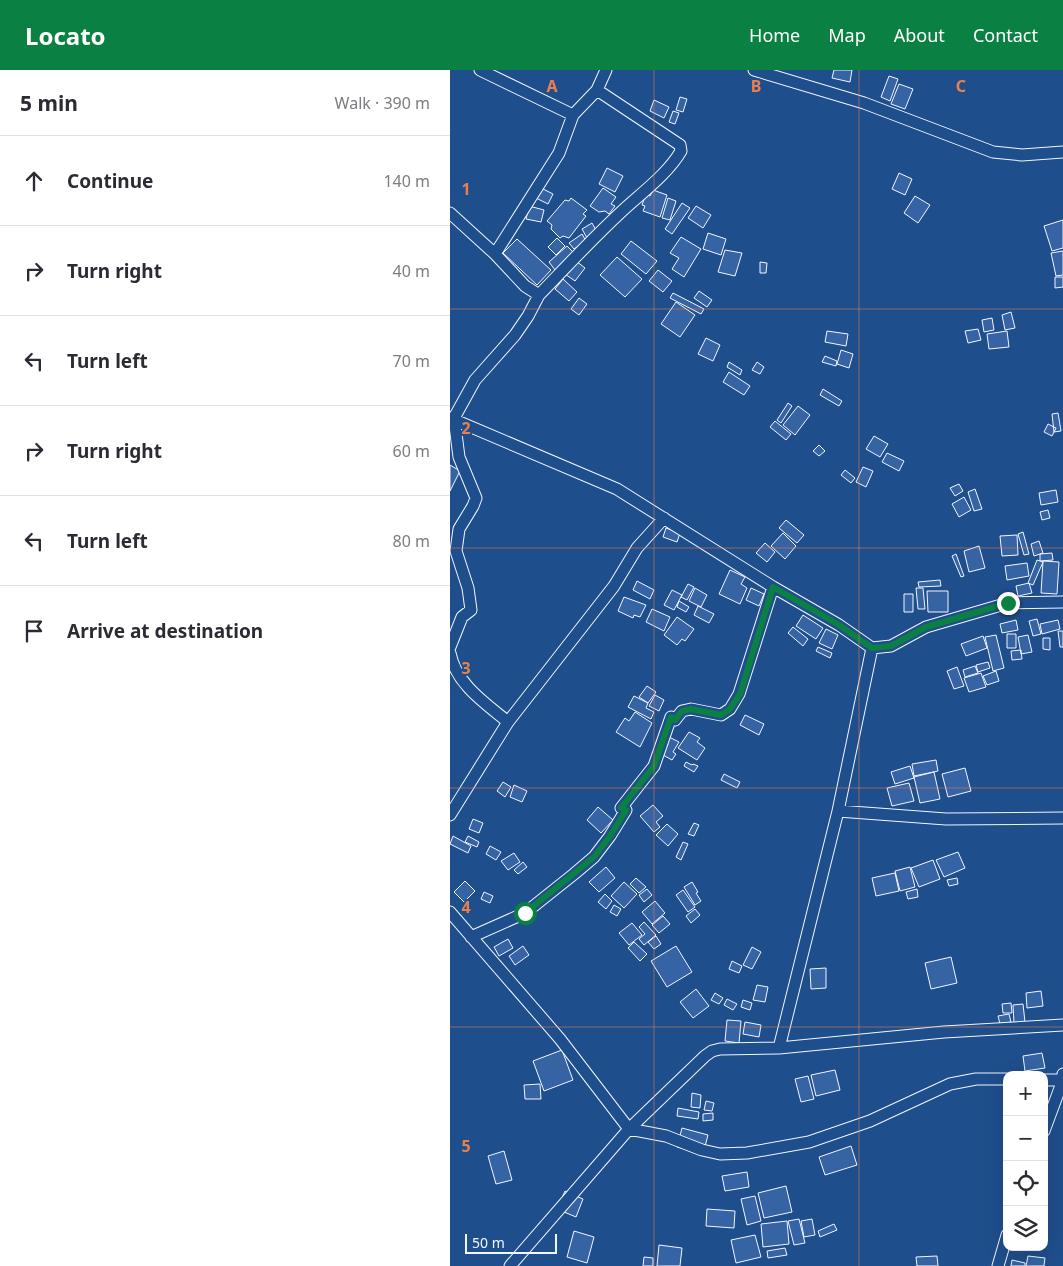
<!DOCTYPE html>
<html lang="en">
<head>
<meta charset="utf-8">
<style>
	:root { --surface:#fff; --page:#f7f7f7; --text:#2b2b33; --muted:#7c7c81; --line:#e1e1e2; --accent:#0b8043 }
	body { margin:0; font-family:"Noto Sans",sans-serif; background:var(--page); color:var(--text) }
	.controls { position:absolute; right:15px; bottom:15px; display:grid; overflow:hidden; border-radius:10px; box-shadow:0 5px 20px #0002 }
	.controls button { width:45px; height:45px; display:grid; place-items:center; padding:0; border:0; border-bottom:1px solid var(--line); background:var(--surface); color:var(--text); font:25px sans-serif }
	.scale { position:absolute; left:15px; bottom:12px; width:92px; box-sizing:border-box; padding-left:5px; border:2px solid #f2f6ff; border-top:0; font-size:14px; line-height:18px; white-space:nowrap; color:#f2f6ff; -webkit-text-stroke:4px #1f4e8c; paint-order:stroke }
	.stop { position:absolute; width:15px; height:15px; margin:-11px; border:4px solid #0b8043; border-radius:50%; background:#fff }
	.stop.end { background:#0b8043; border-color:#fff; box-shadow:0 1px 5px #0008 }
	.list { margin:0; padding:0; list-style:none }
	h2 { display:flex; justify-content:space-between; align-items:center; height:65px; margin:0; padding:0 20px; font-size:21px }
	h2 small { font-size:16px; font-weight:400; color:var(--muted) }
	.list li { display:grid; grid-template-columns:32px 1fr auto; gap:15px; align-items:center; box-sizing:border-box; height:90px; padding:0 20px; border-top:1px solid var(--line) }
	.list b { display:block; font-size:19px; white-space:nowrap }
	.list em { font-size:16px; font-style:normal; color:var(--muted) }
	.icon { flex:none; width:28px; height:28px; fill:none; stroke:currentColor; stroke-width:2; stroke-linecap:round; stroke-linejoin:round }
	.map { position:relative; flex:none; width:613px; height:1196px; overflow:hidden }
	header { display:flex; align-items:center; gap:30px; box-sizing:border-box; height:70px; padding:0 25px; background:var(--accent); color:#fff }
	header strong { font-size:24px }
	nav { display:flex; gap:28px; margin-inline-start:auto; font-size:18px }
	main { display:flex }
	aside { flex:1; background:var(--surface) }
	.map>svg:first-child { display:block }
	.building { fill:#3563a3; stroke:#f2f6ff }
	.lines { fill:none; stroke-linecap:round; stroke-linejoin:round }
	.minor-casing { stroke:#f2f6ff; stroke-width:13 }
	.minor { stroke:#1f4e8c; stroke-width:11 }
	.route { stroke:#0b8043; stroke-width:6 }
	.grid { fill:none; stroke:#ea8049; stroke-width:1; stroke-opacity:0.55 }
	.grid-label { font-size:16px; text-anchor:middle; font-weight:bold; fill:#ea8049; stroke:#1f4e8c; stroke-width:4; stroke-linejoin:round; paint-order:stroke }
</style>
</head>
<body>
<header>
<strong>Locato</strong>
<nav><a>Home</a><a>Map</a><a>About</a><a>Contact</a></nav>
</header>
<main>
<aside>
<h2>5 min<small>Walk · 390 m</small></h2>
<ul class="list">
<li><svg class="icon" aria-label="ahead" viewBox="0 0 24 24"><path d="M12 20V5M6 11l6-6 6 6"/></svg><div><b>Continue</b></div><em>140 m</em></li>
<li><svg class="icon" aria-label="right" viewBox="0 0 24 24"><path d="M7 20v-9h11M14 6l5 5-5 5"/></svg><div><b>Turn right</b></div><em>40 m</em></li>
<li><svg class="icon" aria-label="left" viewBox="0 0 24 24"><path d="M17 20v-9H6M10 6l-5 5 5 5"/></svg><div><b>Turn left</b></div><em>70 m</em></li>
<li><svg class="icon" aria-label="right" viewBox="0 0 24 24"><path d="M7 20v-9h11M14 6l5 5-5 5"/></svg><div><b>Turn right</b></div><em>60 m</em></li>
<li><svg class="icon" aria-label="left" viewBox="0 0 24 24"><path d="M17 20v-9H6M10 6l-5 5 5 5"/></svg><div><b>Turn left</b></div><em>80 m</em></li>
<li><svg class="icon" aria-label="arrive" viewBox="0 0 24 24"><path d="M6 21V4h12l-3 4 3 4H6"/></svg><div><b>Arrive at destination</b></div></li>
</ul>
</aside>
<div class="map">
<svg width="613" height="1196" viewBox="0 0 613 1196">
	<rect width="100%" height="100%" fill="#1f4e8c"/>
	<path class="building" d="M384 0H402L400 12 382 8Z
		M439 6 448 9 440 31 431 27Z
		M449 14 463 19 455 39 441 34Z
		M230 27 237 29 233 42 226 40Z
		M204 30 219 37 214 48 200 41Z
		M223 41 229 43 225 54 219 52Z
		M157 98 173 106 165 122 149 114Z
		M449 103 462 109 455 125 442 119Z
		M91 118 103 124 98 134 86 128Z
		M153 118 166 127 161 134 165 136 159 144 155 141 149 142 140 136Z
		M203 120 217 125 210 147 193 141 195 136 192 135 196 124 200 126Z
		M465 126 480 135 468 153 454 143Z
		M121 128 137 140 133 144 136 146 119 168 113 166 110 168 101 159 102 155 97 151 115 130 119 131Z
		M218 128 226 131 220 150 212 148Z
		M232 133 240 138 222 164 215 159Z
		M79 136 94 140 91 152 76 149Z
		M246 136 261 145 253 158 238 148Z
		M613 150V178L602 181 594 156Z
		M142 153 147 162 137 168 132 159Z
		M258 163 276 169 271 185 253 179Z
		M132 164 136 171 124 179 119 173Z
		M231 167 251 179 234 207 222 199 229 188 220 183Z
		M107 168 115 176 106 185 98 177Z
		M67 169 101 200 87 215 53 183Z
		M181 171 207 191 196 204 171 184Z
		M117 176 124 183 105 200 99 192Z
		M275 180 292 183 285 206 268 202Z
		M613 181V205L606 206 601 183Z
		M167 187 192 209 175 227 150 205Z
		M126 191 135 198 125 211 115 204Z
		M310 192 317 193 316 203H310Z
		M208 200 222 211 213 222 199 211Z
		M605 207H613V217L605 218Z
		M113 209 127 222 119 231 105 219Z
		M249 221 262 230 257 237 244 228Z
		M223 223 254 239 251 244 220 228Z
		M129 228 137 234 129 245 121 239Z
		M226 232 245 245 230 267 211 254Z
		M561 242 565 258 555 260 552 245Z
		M542 248 544 260 534 262 532 250Z
		M528 259 531 270 518 273 515 261Z
		M377 261 398 264 396 276 375 272Z
		M557 261 559 277 539 279 537 264Z
		M256 268 270 275 263 291 248 284Z
		M391 280 403 284 399 298 387 294Z
		M375 286 387 291 386 296 372 292Z
		M279 292 292 300 290 305 277 297Z
		M307 292 314 297 310 304 302 300Z
		M279 302 300 316 294 325 273 312Z
		M373 319 392 331 389 336 370 325Z
		M338 333 342 336 331 353 327 350Z
		M348 336 360 345 345 365 333 355Z
		M608 343 611 361 604 362 602 344Z
		M325 351 341 364 336 370 320 357Z
		M598 354 606 358 602 366 594 362Z
		M424 366 438 374 430 387 416 379Z
		M369 375 375 381 369 386 363 381Z
		M437 383 454 391 449 401 432 392Z
		M0 395 10 401 0 421Z
		M413 397 423 401 416 417 406 412Z
		M395 400 405 408 401 413 391 405Z
		M509 414 513 421 505 426 500 418Z
		M525 419 532 439 524 441 518 422Z
		M606 420 608 432 591 435 589 423Z
		M514 427 521 440 509 447 502 434Z
		M598 440 600 448 592 450 590 442Z
		M336 450 354 465 347 473 329 458Z
		M216 458 230 463 227 472 213 467Z
		M573 462 579 484 574 485 568 464Z
		M333 463 346 476 335 489 321 476Z
		M567 465 568 485 552 486 550 466Z
		M589 471 593 483 584 486 581 474Z
		M315 473 325 482 317 492 306 483Z
		M529 476 535 498 519 502 514 481Z
		M602 483 603 490 590 491V484Z
		M506 484 514 506 511 507 502 486Z
		M587 490 593 492 583 515 578 513Z
		M593 491 609 492 607 524 591 523Z
		M577 493 579 506 557 510 555 496Z
		M280 500 295 507 291 514 297 518 290 534 269 524Z
		M490 510 491 516 469 517 468 512Z
		M187 511 204 520 200 529 183 520Z
		M579 513 582 523 568 526 566 516Z
		M238 514 244 517 237 530 231 527Z
		M245 518 257 525 251 537 239 531Z
		M301 518 314 524 309 536 296 530Z
		M466 518H473L475 539H468Z
		M222 520 232 525 224 540 214 535Z
		M477 521H498V542H478Z
		M454 524H463V542H454Z
		M174 527 196 535 190 547 184 545 183 548 168 541Z
		M229 531 239 537 236 542 227 537Z
		M248 536 264 544 259 553 244 545Z
		M202 539 220 547 214 561 196 552Z
		M353 545 373 558 366 569 346 556Z
		M227 547 244 559 235 571 232 569 227 575 214 565Z
		M587 549 591 564 583 566 579 551Z
		M566 550 568 560 552 563 550 554Z
		M608 550 610 559 592 564 590 554Z
		M343 557 358 569 353 576 338 563Z
		M376 559 388 565 382 579 369 573Z
		M608 561H613V577H610Z
		M557 564H566V578H557Z
		M546 565 554 598 543 601 535 567Z
		M578 565 582 582 571 584 568 567Z
		M533 566 537 578 516 586 511 574Z
		M593 568H600V580L593 579Z
		M368 577 382 583 380 588 366 581Z
		M571 580 572 589 562 590 561 581Z
		M538 592 540 598 528 602 526 595Z
		M525 596 528 603 515 607 513 600Z
		M507 597 514 616 504 619 497 601Z
		M546 601 549 611 537 615 533 606Z
		M531 603 536 617 519 622 514 608Z
		M197 616 206 622 198 633 189 627Z
		M205 625 214 630 209 641 199 636Z
		M184 626 198 633 196 638 204 642 201 649 178 637Z
		M185 642 202 653 190 677 166 662 175 648 179 651Z
		M295 645 314 654 309 665 290 655Z
		M239 662 250 668 247 672 255 678 247 690 228 678Z
		M219 667 229 672 223 682 226 684 222 690 213 685 218 674 216 673Z
		M486 690 488 701 464 706 462 694Z
		M236 692 242 695 243 694 248 696 244 702 234 696Z
		M460 696 464 708 445 714 441 702Z
		M515 698 521 721 498 727 492 704Z
		M484 702 490 729 470 733 464 707Z
		M274 704 290 712 287 718 271 710Z
		M53 712 61 717 55 727 47 721Z
		M459 713 464 731 442 736 437 718Z
		M64 715 77 721 72 732 60 727Z
		M203 735 213 746 206 752 210 757 204 762 190 746Z
		M148 737 163 750 151 763 137 750Z
		M23 749 33 753 29 763 19 759Z
		M244 753 249 755 244 766 238 764Z
		M217 754 228 764 218 776 206 765Z
		M3 766 21 776 18 783 0 774Z
		M18 766 29 772 27 777 15 772Z
		M233 772 238 774 231 790 226 787Z
		M40 776 51 782 46 790 36 784Z
		M508 782 515 798 494 807 486 790Z
		M64 783 70 792 58 800 51 791Z
		M483 790 490 809 469 817 461 798Z
		M73 792 77 797 68 804 64 800Z
		M156 797 165 808 149 822 139 812Z
		M460 797 465 817 450 821 445 801Z
		M445 803 449 821 426 826 422 808Z
		M186 808 196 817 189 823 180 814Z
		M507 808 508 814 499 816 497 810Z
		M15 811 25 821 14 832 4 822Z
		M174 812 187 824 174 838 161 826Z
		M242 812 248 822 246 823 251 831 245 835 234 817Z
		M197 819 202 825 194 832 189 825Z
		M467 819 468 827 458 829 456 822Z
		M233 820 245 837 238 842 226 825Z
		M34 822 43 826 40 833 31 829Z
		M155 824 162 831 156 839 148 832Z
		M205 831 215 843 202 854 192 842Z
		M164 835 171 839 167 846 160 842Z
		M245 839 250 845 241 853 236 846Z
		M213 846 220 854 209 863 202 855Z
		M194 852 206 865 194 875 189 869 195 864 189 857Z
		M182 853 192 865 179 875 169 863Z
		M206 866 211 874 204 879 198 872Z
		M58 869 63 878 49 886 44 877Z
		M184 872 197 884 190 891 178 878Z
		M73 876 79 885 65 895 59 886Z
		M226 876 242 902 217 917 201 891Z
		M302 877 311 882 302 899 293 895Z
		M501 887 507 913 481 919 475 893Z
		M282 891 292 896 289 903 279 899Z
		M376 898V918L361 919 360 899Z
		M307 915 318 917 315 932 303 930Z
		M246 919 259 936 243 948 230 932Z
		M591 921 593 936 577 938 576 923Z
		M265 923 273 928 269 934 261 930Z
		M277 929 287 934 283 940 274 935Z
		M293 930 302 933 300 940 291 937Z
		M561 933 562 943H553L552 934Z
		M573 934 575 952 564 953 563 935Z
		M559 944 561 952 550 954 548 946Z
		M277 950 291 951 289 973 275 971Z
		M295 952 311 955 309 967 293 964Z
		M112 980 123 1010 94 1021 83 991Z
		M592 983 595 998 575 1001 573 986Z
		M385 1000 390 1020 366 1026 361 1005Z
		M358 1006 364 1029 351 1032 345 1009Z
		M90 1014 91 1029H75L74 1015Z
		M242 1023 251 1025 250 1038 241 1037Z
		M256 1031 264 1033 262 1041 254 1040Z
		M228 1038 249 1042 248 1049 227 1046Z
		M263 1043V1050L253 1051V1044Z
		M232 1058 258 1065 253 1084 227 1077Z
		M401 1076 407 1095 375 1105 369 1087Z
		M54 1081 62 1110 46 1114 38 1086Z
		M297 1102 299 1117 275 1121 272 1106Z
		M336 1116 342 1142 314 1148 308 1123Z
		M115 1121 133 1129 126 1147 107 1139Z
		M305 1126 311 1151 297 1155 291 1129Z
		M257 1139 285 1141 284 1158 256 1156Z
		M349 1149 355 1173 344 1175 338 1151Z
		M362 1149 365 1165 354 1167 351 1151Z
		M337 1151 339 1174 313 1177 311 1154Z
		M384 1154 387 1160 370 1167 368 1161Z
		M124 1161 144 1167 137 1193 117 1187Z
		M305 1165 311 1187 286 1193 281 1170Z
		M209 1175 232 1178 230 1196H207Z
		M335 1178 337 1185 318 1188 317 1181Z
		M487 1186 488 1196H467L466 1187Z
		M578 1186 595 1188 594 1196H576Z
		M194 1187 203 1188V1196H193Z
		M562 1190 575 1193V1196H561Z"/>
	<g class="lines">
		<defs>
			<path id="minor" d="M30 0 123 45
				M304 0 414 33 543 82 572 85 613 82
				M0 143 45 184 75 216 89 225 78 246 65 265 25 310 4 348 9 387 26 428 23 436 9 459 6 481 18 518 21 540 12 547 0 577
				M45 184 109 83 123 45 147 20 156 0
				M89 225C116 197 142 169 170 143 190 124 217 105 231 81L230 75 147 20
				M0 348 167 419 323 517 389 555 422 578 441 576 476 557 558 533 613 532
				M0 583C6 614 35 633 58 652
				M388 741 496 749 613 748
				M0 745 58 652 164 516 187 478 214 448
				M0 842 110 969 179 1059 216 1066 252 1080 270 1084 297 1083 359 1072 420 1051 500 1014 526 1009H557
				M21 867 75 843 124 804 144 787 160 766 176 740 171 738 204 696 221 647 225 650 232 641 241 639 271 645 280 639 289 624 323 517
				M329 978 494 962 613 955
				M594 1010H613
				M594 1061 613 1010V1004
				M60 1196 179 1059 255 986 262 981 270 979 329 978 388 741 422 578
				M548 1196 557 1165"/>
		</defs>
		<use href="#minor" class="minor-casing"/>
		<use href="#minor" class="minor"/>
	</g>
	<g class="lines">
		<path class="route" d="M75 843 144 787 160 766 176 740 171 738 204 696 221 647 225 650 232 641 241 639 271 645 280 639 290 624 323 517 389 555 422 578 441 576 476 557 558 533"/>
	</g>
	<path class="grid" d="M204 0V1196M409 0V1196M0 239H613M0 478H613M0 718H613M0 957H613"/>
	<g class="grid-label">
		<text x="102" y="22">A</text>
		<text x="306" y="22">B</text>
		<text x="511" y="22">C</text>
		<text x="16" y="125">1</text>
		<text x="16" y="364">2</text>
		<text x="16" y="604">3</text>
		<text x="16" y="843">4</text>
		<text x="16" y="1082">5</text>
	</g>
</svg>
<div class="controls">
<button>+</button>
<button>−</button>
<button><svg class="icon" aria-label="locate" viewBox="0 0 24 24"><circle cx="12" cy="12" r="6"/><path d="M12 2v4M12 18v4M2 12h4M18 12h4"/></svg></button>
<button><svg class="icon" aria-label="layers" viewBox="0 0 24 24"><path d="M12 4l9 5-9 5-9-5zM3 14l9 5 9-5"/></svg></button>
</div>
<div class="scale">50 m</div>
<div class="stop" style="left:75px;top:843px"></div>
<div class="stop end" style="left:558px;top:533px"></div>
</div>
</main>
</body>
</html>
